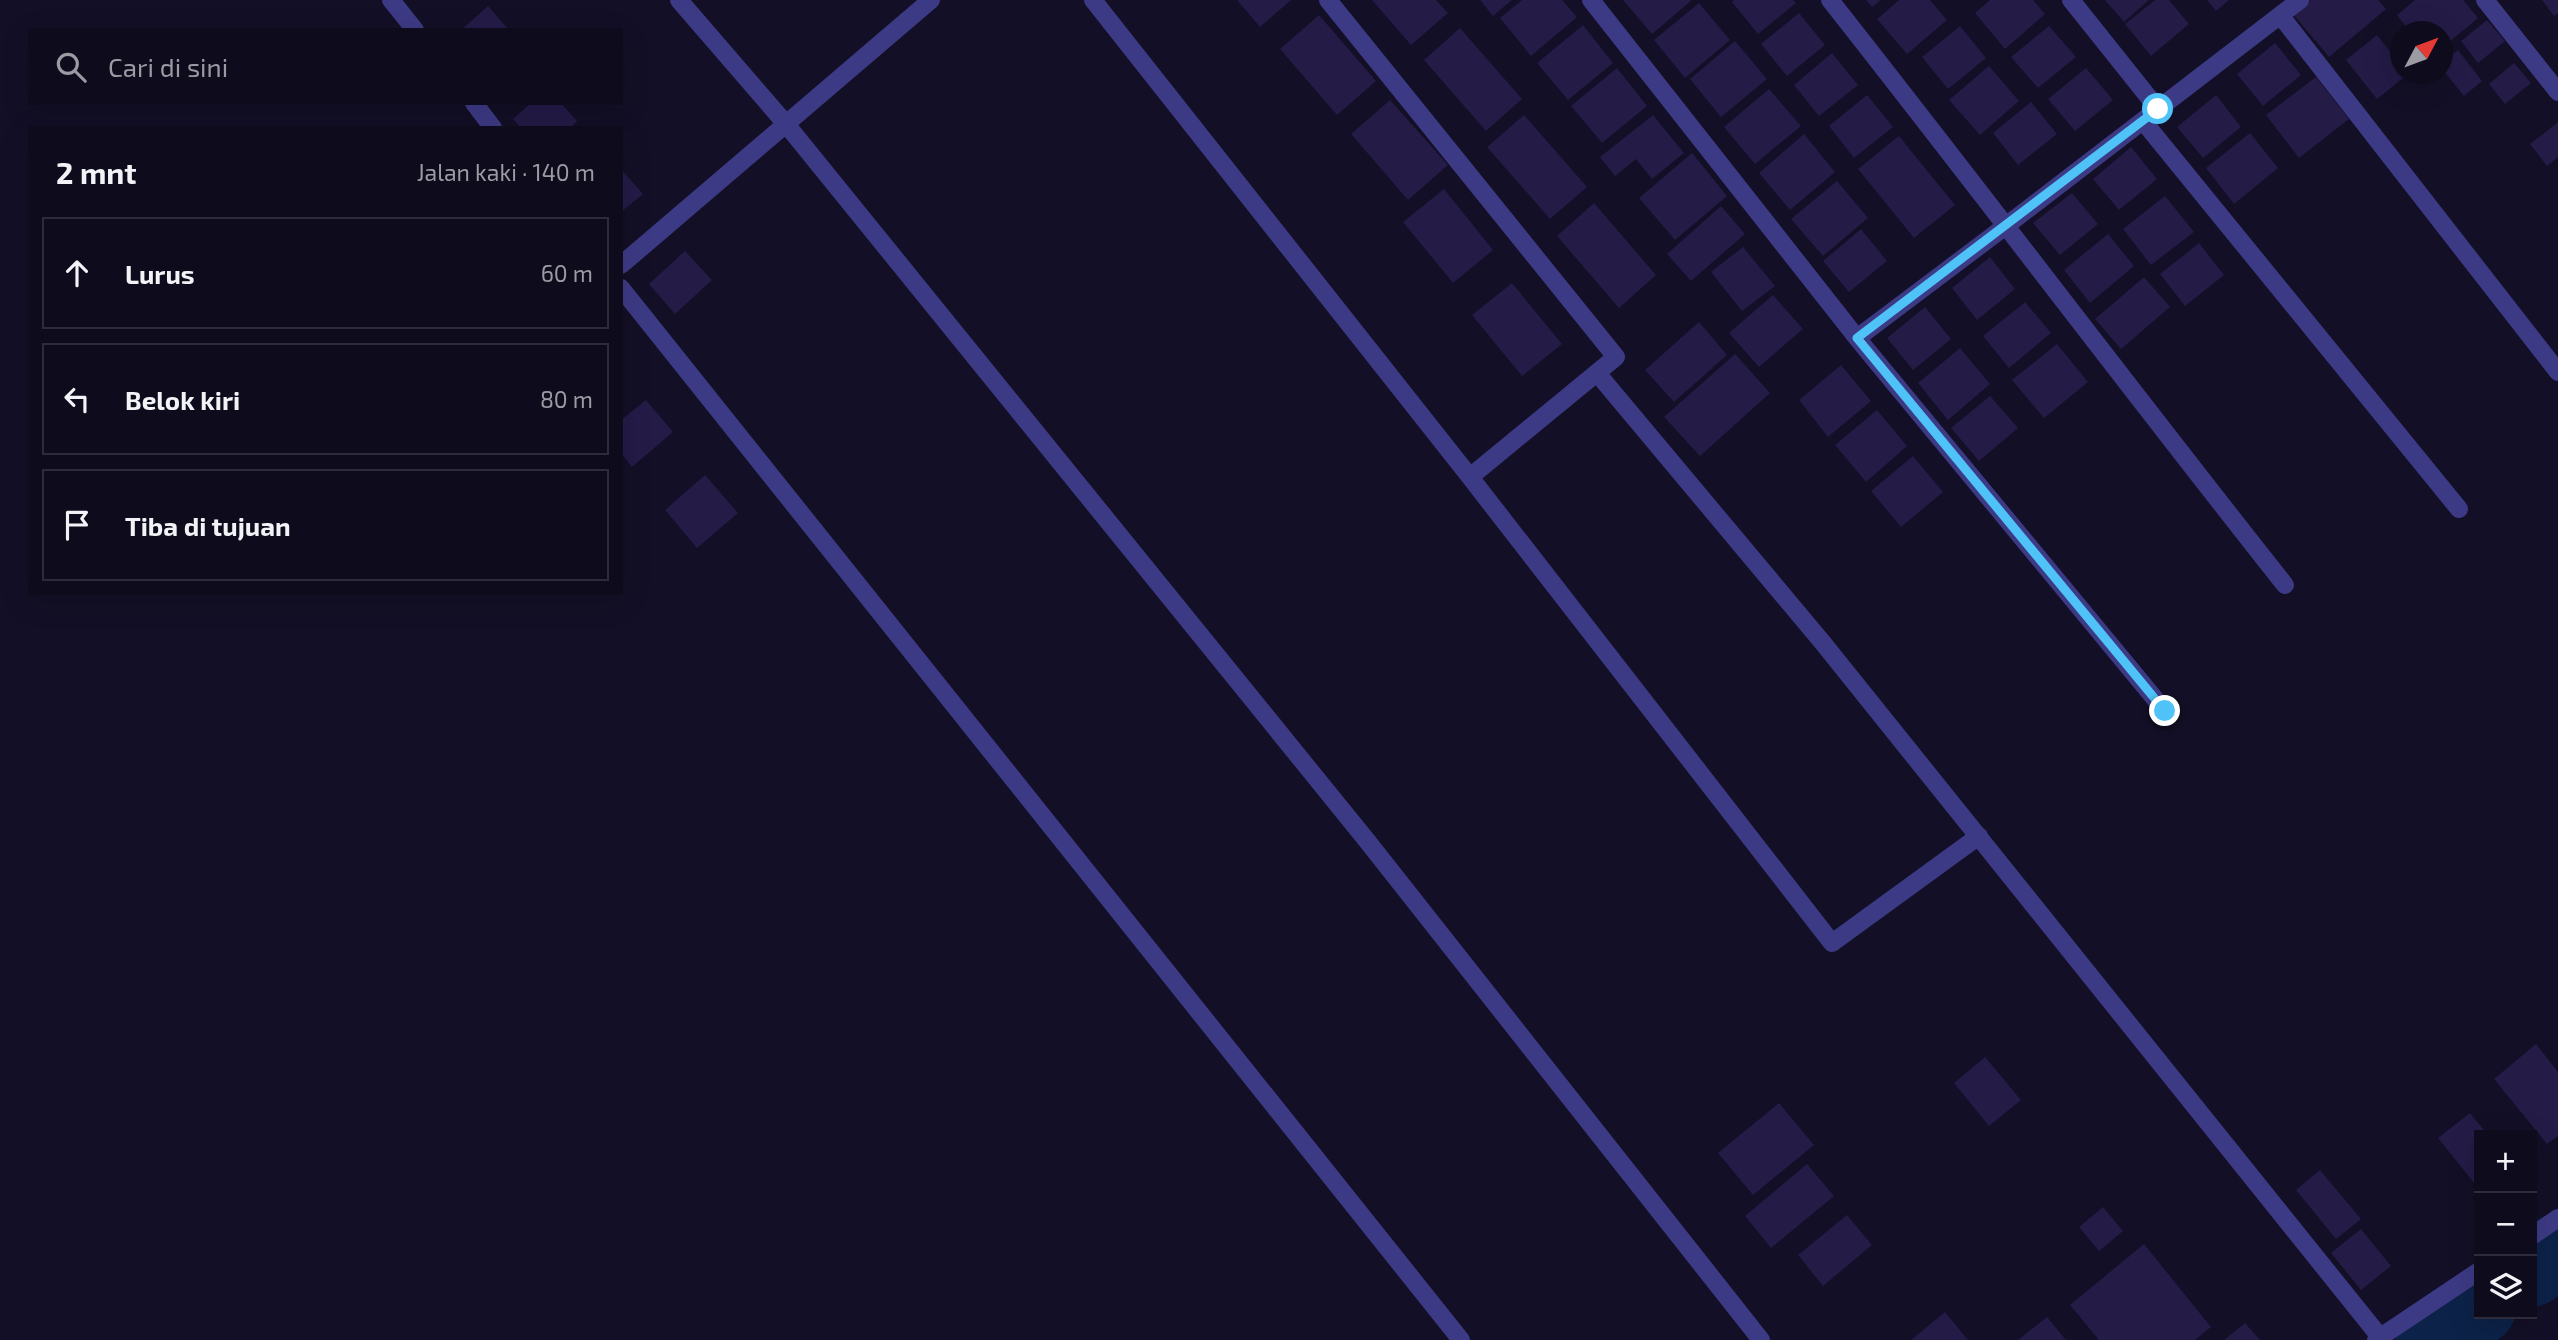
<!DOCTYPE html>
<html lang="id">
<head>
<meta charset="utf-8">
<style>
	:root { --surface:#0e0b1c; --page:#171425; --text:#f1f3f6; --muted:#9b9ba3; --line:#2e2b3b }
	body { margin:0; font-family:"Exo 2",sans-serif; background:var(--page); color:var(--text) }
	.controls { position:absolute; right:21px; bottom:21px; display:grid; overflow:hidden; border-radius:0px; box-shadow:0 7px 28px #0002 }
	.controls button { width:63px; height:63px; display:grid; place-items:center; padding:0; border:0; border-bottom:2px solid var(--line); background:var(--surface); color:var(--text); font:35px sans-serif }
	.compass { position:absolute; left:2390px; top:21px; width:63px; height:63px; border-radius:50%; background:var(--surface); box-shadow:0 7px 28px #0002; rotate:49deg }
	.stop { position:absolute; width:21px; height:21px; margin:-16px; border:5px solid #4fc3f7; border-radius:50%; background:#fff }
	.stop.end { background:#4fc3f7; border-color:#fff; box-shadow:0 2px 7px #0008 }
	.list { margin:0; padding:0; list-style:none }
	h2 { display:flex; justify-content:space-between; align-items:center; height:91px; margin:0; padding:0 28px; font-size:30px }
	h2 small { font-size:23px; font-weight:400; color:var(--muted) }
	.list li { display:grid; grid-template-columns:46px 1fr auto; gap:21px; align-items:center; box-sizing:border-box; height:112px; margin:0 14px 14px; padding:0 14px; border:2px solid var(--line); border-radius:0px }
	.list b { display:block; font-size:26px; white-space:nowrap }
	.list em { font-size:23px; font-style:normal; color:var(--muted) }
	.icon { flex:none; width:38px; height:38px; fill:none; stroke:currentColor; stroke-width:2; stroke-linecap:round; stroke-linejoin:round }
	.map { position:relative; flex:none; width:2558px; height:1340px; overflow:hidden }
	.search { position:absolute; background:var(--surface); box-shadow:0 7px 28px #0002; left:28px; top:28px; width:595px; height:77px; display:flex; align-items:center; gap:18px; box-sizing:border-box; padding:0 24px; border-radius:0px; color:var(--muted); font-size:26px }
	.panel { position:absolute; background:var(--surface); box-shadow:0 7px 28px #0002; left:28px; top:126px; width:595px; height:469px; border-radius:0px }
	.map>svg:first-child { display:block }
	.lines { fill:none; stroke-linecap:round; stroke-linejoin:round }
	.river { stroke:#0c2248; stroke-width:75 }
	.building { fill:#241b47 }
	.minor { stroke:#3d3a85; stroke-width:18 }
	.route { stroke:#4fc3f7; stroke-width:9 }
</style>
</head>
<body>
<div class="map">
<svg width="2558" height="1340" viewBox="0 0 2558 1340">
	<rect width="100%" height="100%" fill="#130f26"/>
	<g class="lines">
		<path class="river" d="M2532 1269 2558 1251
			M2433 1340 2479 1307"/>
	</g>
	<path class="building" d="M1237 0H1291L1260 27Z
		M1372 0H1436L1448 13 1411 45Z
		M1480 0H1512L1493 16Z
		M1522 0H1562L1577 17 1531 56 1500 18Z
		M1623 0H1692L1652 34Z
		M1734 0H1793L1796 3 1758 34 1732 2Z
		M1866 0H1881L1872 7Z
		M1899 0H1930L1947 20 1907 54 1877 19Z
		M1990 0H2033L2045 14 2005 49 1975 13Z
		M2105 0H2149L2124 22Z
		M2155 0H2169L2189 24 2151 56 2125 24Z
		M2207 0H2229L2216 11Z
		M2310 0H2378L2386 9 2329 57 2293 14Z
		M2415 0H2463L2478 18 2442 48V32H2410L2397 15Z
		M2542 0H2558V13L2554 16Z
		M1699 3 1730 40 1685 78 1654 40Z
		M488 6 509 30H461Z
		M1799 13 1825 45 1787 76 1761 44Z
		M1319 15 1376 81 1337 115 1280 49Z
		M2487 20 2505 41 2478 63 2461 41Z
		M1583 25 1613 63 1568 100 1537 63Z
		M1960 26 1986 58 1948 89 1922 57Z
		M2049 26 2076 57 2038 88 2011 57Z
		M1460 28 1522 99 1486 131 1424 60Z
		M2377 35 2400 64V74H2408L2377 99 2346 60Z
		M1735 41 1767 79 1721 117 1690 79Z
		M2275 43 2301 75 2263 106 2237 74Z
		M2458 50 2482 81 2464 96 2442 69V62Z
		M1832 53 1858 85 1819 116 1794 85Z
		M2514 63 2531 83 2505 104 2489 84Z
		M1989 66 2019 101 1980 135 1949 100Z
		M1617 68 1647 106 1602 143 1571 106Z
		M2086 68 2113 100 2075 131 2048 99Z
		M2316 77 2349 119 2299 158 2266 115Z
		M1769 89 1801 126 1755 164 1724 127Z
		M1867 95 1893 127 1854 158 1829 126Z
		M2216 95 2241 127 2203 158 2177 127Z
		M1390 100 1448 165 1408 200 1351 134Z
		M2031 102 2057 134 2018 165 1993 133Z
		M531 103H561L577 121 570 128H521L513 119Z
		M1524 115 1587 187 1550 219 1487 147Z
		M1653 115 1684 153 1652 179 1636 159 1615 176 1600 157Z
		M2558 122V157L2547 166 2530 144Z
		M2250 133 2278 168 2234 204 2206 168Z
		M1804 134 1835 172 1790 210 1759 173Z
		M1899 136 1955 205 1914 238 1858 169Z
		M2131 147 2157 179 2119 210 2093 179Z
		M1692 153 1727 196 1675 240 1639 198Z
		M621 169 643 194 621 212Z
		M1837 181 1868 218 1823 256 1791 219Z
		M1444 189 1493 250 1453 283 1403 222Z
		M2072 193 2098 224 2060 255 2033 223Z
		M2165 196 2194 232 2151 265 2123 229Z
		M1594 203 1656 275 1619 308 1557 236Z
		M1721 206 1745 234 1691 281 1667 254Z
		M1861 229 1887 261 1849 292 1823 261Z
		M2108 234 2134 266 2090 303 2064 270Z
		M2199 243 2224 275 2185 306 2160 274Z
		M1743 247 1775 286 1742 311 1711 272Z
		M685 251 712 280 675 314 649 284Z
		M1990 257 2015 289 1977 320 1952 288Z
		M2144 277 2170 307 2121 349 2095 319Z
		M1512 283 1562 344 1522 376 1472 315Z
		M1773 295 1803 329 1759 367 1729 333Z
		M2025 302 2051 333 2009 368 1983 336Z
		M1925 307 1951 339 1913 370 1887 338Z
		M1699 322 1727 355 1674 402 1645 370Z
		M2057 344 2088 382 2044 418 2012 380Z
		M1960 348 1990 384 1948 420 1918 383Z
		M1735 354 1770 393 1700 456 1664 417Z
		M1841 365 1871 401 1828 437 1799 400Z
		M1990 396 2018 428 1979 461 1951 428Z
		M646 400 673 432 632 467 621 453V420Z
		M1877 410 1907 446 1866 482 1835 445Z
		M1913 456 1943 492 1901 527 1871 491Z
		M705 475 738 513 697 548 665 510Z
		M2536 1044 2558 1072V1136L2547 1144 2494 1079Z
		M1985 1057 2021 1100 1989 1126 1954 1083Z
		M1779 1103 1814 1145 1753 1195 1718 1153Z
		M2470 1113 2488 1135H2479V1189L2438 1138Z
		M1807 1164 1834 1196 1771 1248 1745 1216Z
		M2320 1170 2361 1219 2336 1239 2296 1190Z
		M2103 1207 2123 1231 2099 1251 2079 1227Z
		M1847 1215 1872 1245 1823 1286 1798 1255Z
		M2361 1229 2391 1266 2361 1290 2331 1253Z
		M2144 1244 2211 1327 2195 1340H2099L2070 1305Z
		M1945 1312 1968 1340H1911Z
		M2047 1317 2066 1340H2018Z
		M2245 1323 2260 1340H2224Z"/>
	<g class="lines">
		<path class="minor" d="M391 0 415 30
			M679 0 786 124 1368 842 1761 1340
			M1093 0 1470 477 1832 943 1979 836
			M1328 0 1616 357 1470 477
			M1591 0 1857 338 2165 711
			M1830 0C1983 194 2132 392 2285 585
			M2071 0 2158 109
			M2485 0 2558 92
			M2280 15 2558 372
			M474 103 493 128
			M2143 121 2459 509
			M621 265 931 0
			M621 288 1461 1340
			M1857 338 2007 225 2300 0
			M1597 373 1823 643 2380 1337
			M2532 1236 2558 1218
			M2376 1340 2479 1271"/>
	</g>
	<g class="lines">
		<path class="route" d="M2158 109 1857 338 2165 711"/>
	</g>
</svg>
<div class="controls">
<button>+</button>
<button>−</button>
<button><svg class="icon" aria-label="layers" viewBox="0 0 24 24"><path d="M12 4l9 5-9 5-9-5zM3 14l9 5 9-5"/></svg></button>
</div>
<svg class="compass" viewBox="-18 -18 36 36"><path d="M0-13l5 13h-10z" fill="#e53935"/><path d="M0 13l5-13h-10z" fill="#9b9ba3"/></svg>
<div class="stop" style="left:2158px;top:109px"></div>
<div class="stop end" style="left:2165px;top:711px"></div>
<div class="search"><svg class="icon" aria-label="search" viewBox="0 0 24 24"><circle cx="10" cy="10" r="6"/><path d="M15 15l6 6"/></svg>Cari di sini</div>
<section class="panel">
<h2>2 mnt<small>Jalan kaki · 140 m</small></h2>
<ul class="list">
<li><svg class="icon" aria-label="ahead" viewBox="0 0 24 24"><path d="M12 20V5M6 11l6-6 6 6"/></svg><div><b>Lurus</b></div><em>60 m</em></li>
<li><svg class="icon" aria-label="left" viewBox="0 0 24 24"><path d="M17 20v-9H6M10 6l-5 5 5 5"/></svg><div><b>Belok kiri</b></div><em>80 m</em></li>
<li><svg class="icon" aria-label="arrive" viewBox="0 0 24 24"><path d="M6 21V4h12l-3 4 3 4H6"/></svg><div><b>Tiba di tujuan</b></div></li>
</ul>
</section>
</div>
</body>
</html>
